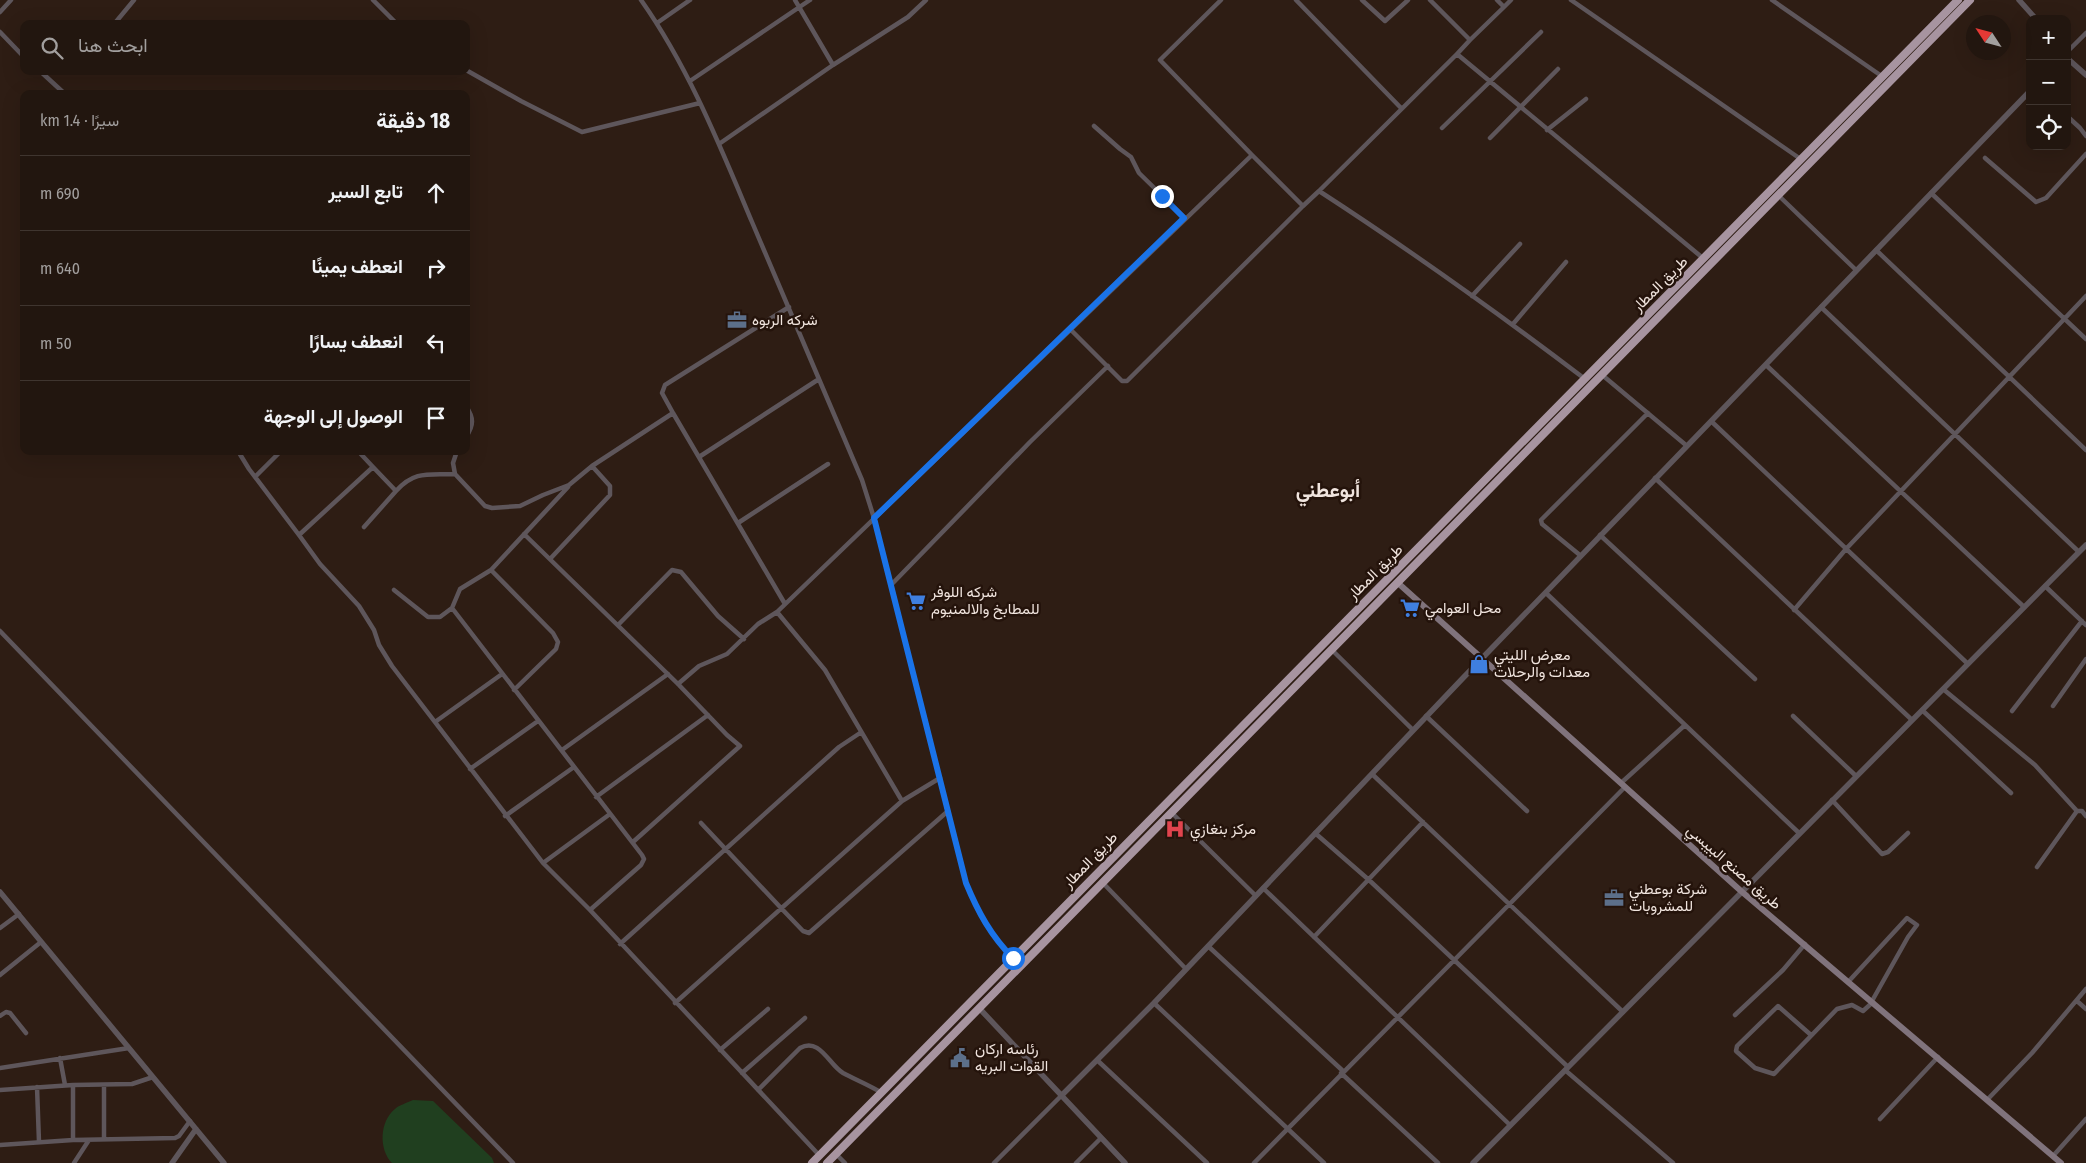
<!DOCTYPE html>
<html lang="ar">
<head>
<meta charset="utf-8">
<style>
	:root { --surface:#22160f; --page:#2a1f18; --text:#f1f3f6; --muted:#a29f9e; --line:#3f352f }
	body { margin:0; font-family:"Fira Sans Condensed",Vazirmatn,sans-serif; background:var(--page); color:var(--text); direction:rtl }
	.controls { position:absolute; right:15px; top:15px; display:grid; overflow:hidden; border-radius:10px; box-shadow:0 5px 20px #0002 }
	.controls button { width:45px; height:45px; display:grid; place-items:center; padding:0; border:0; border-bottom:1px solid var(--line); background:var(--surface); color:var(--text); font:25px sans-serif }
	.compass { position:absolute; left:1966px; top:15px; width:45px; height:45px; border-radius:50%; background:var(--surface); box-shadow:0 5px 20px #0002; rotate:306deg }
	.stop { position:absolute; width:15px; height:15px; margin:-11px; border:4px solid #1a73e8; border-radius:50%; background:#fff }
	.stop.end { background:#1a73e8; border-color:#fff; box-shadow:0 1px 5px #0008 }
	.list { margin:0; padding:0; list-style:none }
	h2 { display:flex; justify-content:space-between; align-items:center; height:65px; margin:0; padding:0 20px; font-size:21px }
	h2 small { font-size:16px; font-weight:400; color:var(--muted) }
	.list li { display:grid; grid-template-columns:32px 1fr auto; gap:15px; align-items:center; box-sizing:border-box; height:75px; padding:0 20px; border-top:1px solid var(--line) }
	.list b { display:block; font-size:19px; white-space:nowrap }
	.list em { font-size:16px; font-style:normal; color:var(--muted) }
	.icon { flex:none; width:28px; height:28px; fill:none; stroke:currentColor; stroke-width:2; stroke-linecap:round; stroke-linejoin:round }
	.map { position:relative; flex:none; width:2086px; height:1163px; overflow:hidden; direction:ltr }
	.search { position:absolute; background:var(--surface); box-shadow:0 5px 20px #0002; left:20px; top:20px; width:450px; height:55px; display:flex; align-items:center; gap:12px; box-sizing:border-box; padding:0 18px; border-radius:10px; color:var(--muted); font-size:19px }
	.panel { position:absolute; background:var(--surface); box-shadow:0 5px 20px #0002; left:20px; top:90px; width:450px; height:365px; border-radius:10px; direction:rtl }
	.map>svg:first-child { display:block }
	.green { fill:#203f1f }
	.lines { fill:none; stroke-linecap:round; stroke-linejoin:round }
	.minor { stroke:#5e565b; stroke-width:4.5 }
	.tertiary { stroke:#5e565b; stroke-width:5.5 }
	.secondary { stroke:#80737c; stroke-width:6 }
	.trunk { stroke:#a794a0; stroke-width:8 }
	.route { stroke:#1a73e8; stroke-width:6 }
	.labels { text-anchor:middle; stroke-width:5; stroke-linejoin:round; paint-order:stroke }
	.street-label { font-size:15px; fill:#f0e4de; stroke:#24130b }
	.poi-label { font-size:15px; fill:#f0e4de; stroke:#24130b; text-anchor:start }
	.district-label { font-size:20px; font-weight:bold; fill:#f0e4de; stroke:#24130b }
</style>
</head>
<body>
<div class="map">
<svg width="2086" height="1163" viewBox="0 0 2086 1163">
	<rect width="100%" height="100%" fill="#2e1d14"/>
	<path class="green" d="M413 1100 433 1101 492 1158 494 1163H392C379 1150 379 1122 395 1109 399 1105 407 1103 413 1100Z"/>
	<g class="lines">
		<path class="minor" d="M373 0 397 24
			M641 0C689 68 720 146 752 222 789 308 825 394 862 480L874 518 966 883C978 913 990 935 1013 958
			M795 0 833 65
			M1296 0 1401 108
			M1362 0 1385 21 1408 0
			M1430 0 1470 40 1457 54 1704 259
			M1571 0 1802 160
			M1772 0 1883 77
			M1504 7 1511 0
			M0 12 11 0
			M115 23 134 0
			M657 23 690 0
			M0 32 24 57
			M1470 40 1504 7 1497 0
			M2067 52 2086 33
			M466 70 521 101 582 132 700 103
			M40 71 65 94
			M690 81 810 0
			M2067 116 2080 128 2086 136
			M1094 126 1120 149 1131 157 1139 173 1185 218
			M1442 128 1541 32
			M1547 130 1586 99
			M1490 138 1558 69
			M719 144 833 65 908 17 926 0
			M1985 158 2036 202 2046 198 2086 154
			M1319 191 1457 54
			M1931 193 2086 339
			M1778 195 1856 270
			M1303 206 1319 191C1410 250 1498 313 1585 379
			M1876 250 2086 450
			M1472 296 1520 244
			M1821 307 2079 552
			M1513 324 1566 262
			M1070 329 1122 381H1127L1303 206 1252 155
			M1766 365 2024 607
			M1601 374 1687 446
			M466 406C474 418 474 425 466 437
			M673 413 662 393 665 385 789 307
			M1711 421 1968 664
			M238 451 249 469 299 535 373 467 358 451
			M457 451 453 463 455 474 485 506 492 508 520 506 543 495 569 485 592 466 673 413 785 604
			M699 457 819 379
			M373 467 396 491C415 470 429 475 455 474
			M255 477 281 451
			M1655 478 1912 720
			M738 523 828 464
			M364 527 396 491
			M524 534 678 684 727 735 740 746 633 842
			M299 535 320 564 359 606 374 630 379 645 392 666 543 863 590 910 819 1155
			M1600 535 1755 679
			M1581 556 1542 524 1541 520 1648 413
			M550 559 610 495V486L592 466
			M491 570 553 633 558 642 556 649 514 690
			M891 585 1030 442 1108 366
			M2045 586 2086 625
			M394 590 428 617H440L452 608 460 589 491 570 568 487
			M1546 593 1799 833
			M452 608 642 855 644 859 641 865 590 910
			M1794 610 1846 549 2086 296
			M618 625 672 570 681 572 718 616 744 639
			M0 631 513 1163
			M1332 650 1413 730
			M678 684 699 666 727 654 758 624 777 612
			M1943 689 2035 765 2077 811 2037 867
			M2053 706 2086 659
			M1922 710 2011 793
			M2012 711 2082 621
			M1426 716 1527 811
			M1793 716 1856 776
			M435 722 502 674
			M562 750 668 674
			M470 769 538 721
			M1372 774 1623 1012
			M1621 783 1685 725
			M596 797 708 715
			M1832 800 1882 854 1888 852 1908 833
			M902 801 825 670 777 612 1252 155 1160 60 1221 0
			M2077 811H2082L2086 816
			M1171 812 1256 896
			M505 816 574 767
			M701 823 781 908 803 931 809 933 948 811
			M1315 833 1369 880 1568 1067
			M543 863 610 814
			M1102 882 1186 969
			M1263 888 1510 1125
			M0 928 19 914
			M1314 937 1423 822
			M620 944 839 747 860 733
			M1208 946 1343 1071
			M0 975 41 942
			M1849 981 1907 918 1917 925 1908 937 1872 1001
			M2077 1001 2086 1009
			M675 1003 902 801 940 778
			M1154 1003 1324 1163
			M1735 1015 1783 970 1805 944
			M0 1016 6 1012 10 1013 26 1033
			M1811 1035 1778 1006 1737 1046 1736 1051 1755 1068 1774 1074 1837 1009 1852 1005 1863 1011 1873 1002
			M720 1050 768 1009
			M60 1058 65 1085
			M1097 1060 1207 1163
			M0 1068 129 1048
			M1565 1070 1673 1163
			M742 1073 805 1018
			M1341 1073 1438 1163
			M104 1085V1139
			M37 1087 39 1142
			M0 1090 73 1085 132 1084 153 1077
			M758 1090 800 1048C820 1037 829 1065 843 1073 856 1080 869 1085 882 1093
			M1987 1100 2032 1053 2086 989
			M1880 1119 1938 1057
			M73 1140V1085
			M0 1145 73 1140 175 1138 179 1136 190 1121
			M836 1154 845 1163
			M2053 1156 2086 1119
			M74 1163 89 1140
			M994 1163 1061 1096
			M1076 1163 1101 1138
			M1254 1163 1625 787"/>
		<path class="tertiary" d="M2019 0 2036 19
			M2067 58 2086 75
			M0 892 224 1163
			M979 1008 1125 1163
			M1061 1096 1154 1003 1463 678 2030 91
			M172 1163 196 1129
			M1473 1163 2086 545"/>
		<path class="secondary" d="M1398 583 1741 891 2061 1163"/>
		<path class="trunk" d="M812 1163 1958 0
			M827 1163 1970 0"/>
	</g>
	<g class="lines">
		<path class="route" d="M1013 958C991 936 978 912 966 883L874 518 1184 218 1162 196"/>
	</g>
	<defs>
		<symbol id="office-bare" viewBox="-9 -9 18 18"><path d="M-6-3h4V-5.5h4V-3h4V5H-6ZM-1-4.5V-3h2v-1.5ZM-6 0V1H6V0Z" fill="#5c6f8a" stroke="#24130b" stroke-width="2.5" paint-order="stroke"/></symbol>
		<symbol id="supermarket-bare" viewBox="-9 -9 18 18"><path d="M-6-5.5h2.5l.6 2H6L4.5 2H-2.5L-4.4-4H-6ZM-1.5 3.2a1.3 1.3 0 1 0 .1 0ZM3 3.2a1.3 1.3 0 1 0 .1 0Z" fill="#3f7fe0" stroke="#24130b" stroke-width="2.5" paint-order="stroke"/></symbol>
		<symbol id="shop-bare" viewBox="-9 -9 18 18"><path d="M-5-2.5h2.3a2.7 3.5 0 0 1 5.4 0H5L5.5 6h-11ZM-1.5-2.5h3a1.5 2.3 0 0 0-3 0Z" fill="#3f7fe0" stroke="#24130b" stroke-width="2.5" paint-order="stroke"/></symbol>
		<symbol id="hospital-bare" viewBox="-9 -9 18 18"><path d="M-5-5h3v3.5h4V-5h3V5h-3V1.5h-4V5h-3Z" fill="#e0444e" stroke="#24130b" stroke-width="2.5" paint-order="stroke"/></symbol>
		<symbol id="civic-bare" viewBox="-9 -9 18 18"><path d="M-.6-6.5H3V-4.5H.6V-3L4-1V1h2V6H-6V1h2V-1L-.6-3ZM-1.2 2.5V6h2.4V2.5Z" fill="#5c6f8a" stroke="#24130b" stroke-width="2.5" paint-order="stroke"/></symbol>
	</defs>
	<g fill-rule="evenodd">
		<use href="#office-bare" x="723" y="306" width="28" height="28"/>
		<use href="#supermarket-bare" x="902" y="587" width="28" height="28"/>
		<use href="#supermarket-bare" x="1396" y="594" width="28" height="28"/>
		<use href="#shop-bare" x="1465" y="650" width="28" height="28"/>
		<use href="#hospital-bare" x="1161" y="815" width="28" height="28"/>
		<use href="#office-bare" x="1600" y="884" width="28" height="28"/>
		<use href="#civic-bare" x="946" y="1044" width="28" height="28"/>
	</g>
	<g class="labels">
		<g class="street-label">
			<text transform="translate(1660 284) rotate(-45)" y="5">طريق المطار</text>
			<text transform="translate(1375 572) rotate(-45)" y="5">طريق المطار</text>
			<text transform="translate(1090 860) rotate(-46)" y="5">طريق المطار</text>
			<text transform="translate(1734 867) rotate(41)" y="5">طريق مصنع البيبسي</text>
		</g>
		<g class="poi-label">
			<text x="752" y="325">شركه الربوه</text>
			<text x="931" y="597">شركه اللوفر<tspan x="931" dy="17">للمطابخ والالمنيوم</tspan></text>
			<text x="1425" y="613">محل العوامي</text>
			<text x="1494" y="660">معرض الليتي<tspan x="1494" dy="17">معدات والرحلات</tspan></text>
			<text x="1190" y="834">مركز بنغازي</text>
			<text x="1629" y="894">شركة بوعطني<tspan x="1629" dy="17">للمشروبات</tspan></text>
			<text x="975" y="1054">رئاسه اركان<tspan x="975" dy="17">القوات البريه</tspan></text>
		</g>
		<g class="district-label">
			<text x="1328" y="497">أبوعطني</text>
		</g>
	</g>
</svg>
<div class="controls">
<button>+</button>
<button>−</button>
<button><svg class="icon" aria-label="locate" viewBox="0 0 24 24"><circle cx="12" cy="12" r="6"/><path d="M12 2v4M12 18v4M2 12h4M18 12h4"/></svg></button>
</div>
<svg class="compass" viewBox="-18 -18 36 36"><path d="M0-13l5 13h-10z" fill="#e53935"/><path d="M0 13l5-13h-10z" fill="#a29f9e"/></svg>
<div class="stop" style="left:1013px;top:958px"></div>
<div class="stop end" style="left:1162px;top:196px"></div>
<div class="search"><svg class="icon" aria-label="search" viewBox="0 0 24 24"><circle cx="10" cy="10" r="6"/><path d="M15 15l6 6"/></svg>ابحث هنا</div>
<section class="panel">
<h2>18 دقيقة<small>سيرًا · 1.4 km</small></h2>
<ul class="list">
<li><svg class="icon" aria-label="ahead" viewBox="0 0 24 24"><path d="M12 20V5M6 11l6-6 6 6"/></svg><div><b>تابع السير</b></div><em>690 m</em></li>
<li><svg class="icon" aria-label="right" viewBox="0 0 24 24"><path d="M7 20v-9h11M14 6l5 5-5 5"/></svg><div><b>انعطف يمينًا</b></div><em>640 m</em></li>
<li><svg class="icon" aria-label="left" viewBox="0 0 24 24"><path d="M17 20v-9H6M10 6l-5 5 5 5"/></svg><div><b>انعطف يسارًا</b></div><em>50 m</em></li>
<li><svg class="icon" aria-label="arrive" viewBox="0 0 24 24"><path d="M6 21V4h12l-3 4 3 4H6"/></svg><div><b>الوصول إلى الوجهة</b></div></li>
</ul>
</section>
</div>
</body>
</html>
